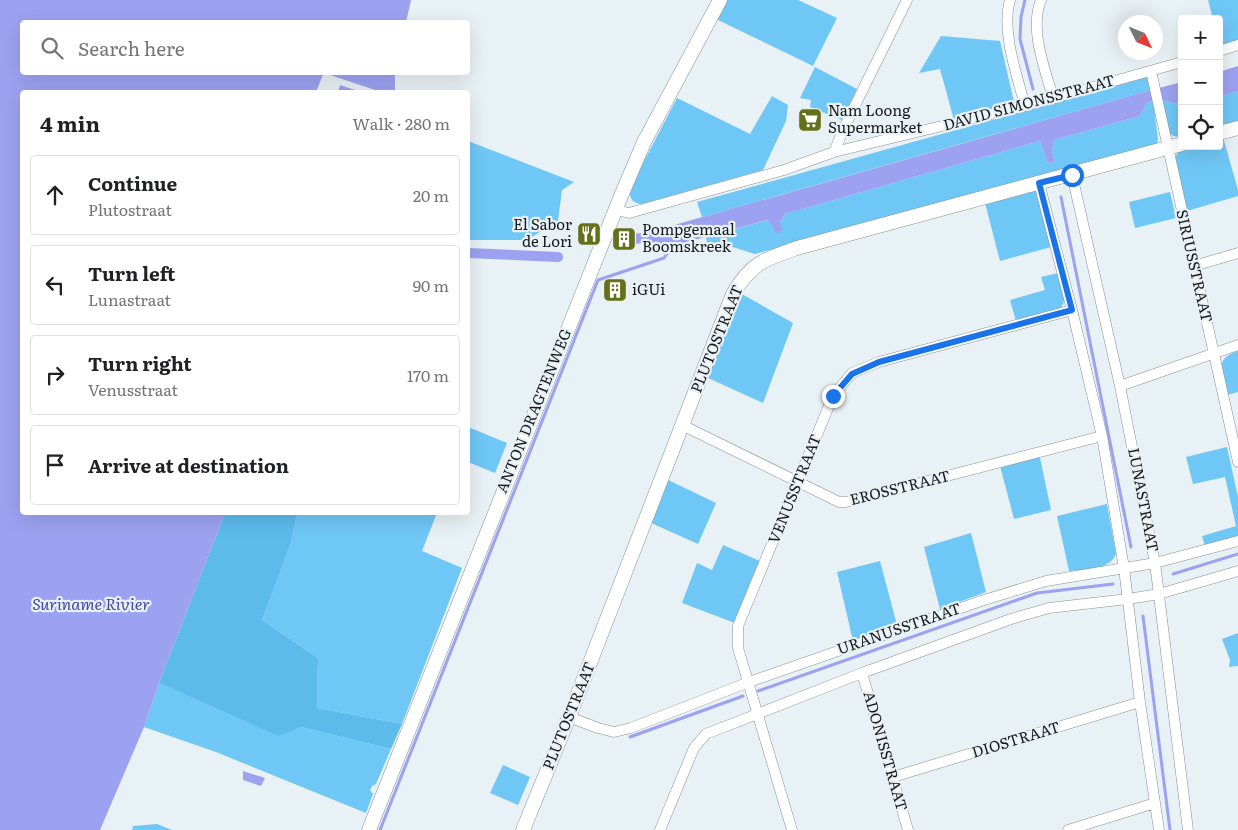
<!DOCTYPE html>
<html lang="en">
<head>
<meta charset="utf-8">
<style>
	:root { --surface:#fff; --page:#f6f6f6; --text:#202124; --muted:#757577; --line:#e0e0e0 }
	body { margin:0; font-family:Literata,serif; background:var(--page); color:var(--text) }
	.controls { position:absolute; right:15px; top:15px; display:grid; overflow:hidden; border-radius:5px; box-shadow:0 5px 20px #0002 }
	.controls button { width:45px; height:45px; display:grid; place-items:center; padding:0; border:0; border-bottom:1px solid var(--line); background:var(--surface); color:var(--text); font:25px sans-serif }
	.compass { position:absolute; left:1118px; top:15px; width:45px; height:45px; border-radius:50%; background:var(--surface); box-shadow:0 5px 20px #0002; rotate:133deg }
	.stop { position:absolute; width:15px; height:15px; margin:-11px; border:4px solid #1a73e8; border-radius:50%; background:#fff }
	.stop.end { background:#1a73e8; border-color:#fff; box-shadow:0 1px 5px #0008 }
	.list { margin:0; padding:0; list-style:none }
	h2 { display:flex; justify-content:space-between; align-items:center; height:65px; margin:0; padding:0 20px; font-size:21px }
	h2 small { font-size:16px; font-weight:400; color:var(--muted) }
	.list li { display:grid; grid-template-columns:32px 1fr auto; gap:15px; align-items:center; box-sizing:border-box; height:80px; margin:0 10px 10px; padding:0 10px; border:1px solid var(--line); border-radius:5px }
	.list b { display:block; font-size:19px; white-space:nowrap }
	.list p { margin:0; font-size:16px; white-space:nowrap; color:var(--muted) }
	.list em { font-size:16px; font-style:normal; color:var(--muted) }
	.icon { flex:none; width:28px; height:28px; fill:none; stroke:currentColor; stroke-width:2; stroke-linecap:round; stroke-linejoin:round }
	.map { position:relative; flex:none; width:1238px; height:830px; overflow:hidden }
	.search { position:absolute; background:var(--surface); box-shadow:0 5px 20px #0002; left:20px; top:20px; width:450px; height:55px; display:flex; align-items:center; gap:12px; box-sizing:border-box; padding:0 18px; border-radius:5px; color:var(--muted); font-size:19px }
	.panel { position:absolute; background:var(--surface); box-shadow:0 5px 20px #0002; left:20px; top:90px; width:450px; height:425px; border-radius:5px }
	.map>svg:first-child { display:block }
	.green { fill:#6fc7f6 }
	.forest { fill:#5cbbeb }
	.water { fill:#9ca2f1 }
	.pier { fill:#e8f1f5 }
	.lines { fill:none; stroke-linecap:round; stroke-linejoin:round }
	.stream { stroke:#9ca2f1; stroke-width:3 }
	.canal { stroke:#9ca2f1; stroke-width:10 }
	.street-casing { stroke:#889094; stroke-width:11 }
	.secondary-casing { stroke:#889094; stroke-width:15 }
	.street { stroke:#fff; stroke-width:10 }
	.secondary { stroke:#fff; stroke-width:14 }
	.route { stroke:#1a73e8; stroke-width:6 }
	.labels { text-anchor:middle; stroke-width:4.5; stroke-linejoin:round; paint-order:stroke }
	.street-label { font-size:15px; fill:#16191b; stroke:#e8f1f5 }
	.poi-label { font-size:15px; fill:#16191b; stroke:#e8f1f5; text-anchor:start }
	.water-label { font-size:16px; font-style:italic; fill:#4846a1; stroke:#e8f1f5 }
</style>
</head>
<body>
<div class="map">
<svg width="1238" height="830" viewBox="0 0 1238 830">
	<rect width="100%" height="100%" fill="#e8f1f5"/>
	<path class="green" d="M727 0H798L837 18 813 66 716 19Z
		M1208 0H1238V40L1221 45 1219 19H1213Z
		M941 36 1000 41 1014 102 954 120 940 69 919 73Z
		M815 67 857 89 842 120 810 107 811 100 800 98Z
		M1147 77 1151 90 702 217 697 202Z
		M1238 91V123L1219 128V97Z
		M772 96 788 105 786 121 763 170 642 204C632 203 629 198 630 188L677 98 750 134Z
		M1162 100 1182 105V137L1173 136 1169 132Z
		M1153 101 1158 139 1157 144 1150 147 755 254 723 244 708 248 706 237 769 220 772 225 774 232 785 214 1040 141 1048 164 1055 162 1052 151 1054 140 1140 116 1147 103Z
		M1223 137 1238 190V196L1187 211 1175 161C1176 141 1205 146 1219 146V138Z
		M468 141 574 182 562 190 558 221 527 240H468Z
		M1036 189 1051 247 1000 261 985 203Z
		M1170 192 1176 218 1135 228 1129 202Z
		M1058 273C1061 285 1069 298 1060 309L1016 321 1010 300 1045 290 1041 277Z
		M740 293 793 323 763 403 708 378Z
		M1238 351V392L1227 395C1223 374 1212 359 1238 351Z
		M468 427 507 443 495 473 468 462Z
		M1227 447 1238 497V537L1205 546 1202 536 1236 526 1225 477 1193 484 1186 457Z
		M1039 453 1051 510 1014 519 999 462Z
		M666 479 716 503 698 544 649 522Z
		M1107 504 1116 554C1109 571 1085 569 1069 571L1057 516Z
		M297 513H437L422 551 462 568 402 724 317 708 318 658 262 620 291 543Z
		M971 533 986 592 940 609 924 547Z
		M723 545 760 561 735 623 682 603 697 563 712 570Z
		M880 561 897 625 853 641 837 572Z
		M1238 633V666L1229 667 1230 660 1222 639Z
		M159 683 279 735 301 727 391 749 376 784 372 786 370 790 373 794 366 813 216 752 144 727Z
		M503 765 530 777 518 805 490 793Z
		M157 824 172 830H132L133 826Z"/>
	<path class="forest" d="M225 513H297L291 543 262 620 318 658 317 708 402 724 391 749 301 727 279 736 159 683Z"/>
	<path class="water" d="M0 0H411L406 22H22V72L395 73V92H22V512L225 513 159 683 144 727 100 830H0Z
		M1238 66V91L1219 97V72Z
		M1182 82V105L1162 100 1159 88Z
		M1151 90 1153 101 1147 103 1140 116 1054 140 1052 151 1055 162 1048 164 1040 141 785 214 780 222 782 230 778 233 774 232 772 225 768 220 646 253 639 235Z
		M243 771 265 778 261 786 243 780Z"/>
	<path class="pier" d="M324 72V73L381 92H361L340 85 338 92H316Z"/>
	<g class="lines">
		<path class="stream" d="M1025 0 1021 17 1020 39 1033 89
			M1061 197 1131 547
			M1173 574 1238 554
			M1143 616 1170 830
			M758 691 1037 593 1113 584
			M630 737 743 696
			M380 830 598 280 664 258 674 244"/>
		<path class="canal" d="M635 239 653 236
			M468 253 558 257"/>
		<defs>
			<path id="street" d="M1010 0C1001 31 1017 75 1025 106
				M1041 0C1029 30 1045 68 1053 98
				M1219 51 1238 45
				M1151 71 1238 462
				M834 152 844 128 907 0
				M1072 175 1120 386 1155 563 1188 830
				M1039 183 1072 310 1102 436 1124 568 1140 702 1159 830
				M616 210 629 213 784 170 834 152 1025 106 1182 62
				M1194 266 1238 253
				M1120 386 1238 345
				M682 425 839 502H846L1102 436
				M862 673 908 830
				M569 717 598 728 614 732 631 728 749 682 981 601 1046 581 1155 563 1238 541
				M893 777 1140 702
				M660 830 694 748 706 734 862 673 1011 619 1049 608 1128 599 1159 594 1238 571
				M792 830 738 648V626L833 396 852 373 879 362 1072 310
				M1068 830 1155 803"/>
			<path id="secondary" d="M1219 133 1238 128
				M369 830 621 196 644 142 720 0
				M523 830 569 717 733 294C751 263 765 259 797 248L1182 144"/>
		</defs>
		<use href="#street" class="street-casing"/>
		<use href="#secondary" class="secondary-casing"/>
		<use href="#street" class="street"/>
		<use href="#secondary" class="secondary"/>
	</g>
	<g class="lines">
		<path class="route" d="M833 396 852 374 879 362 1072 310 1039 183 1072 175"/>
	</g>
	<defs>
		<symbol id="supermarket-square" viewBox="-11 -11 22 22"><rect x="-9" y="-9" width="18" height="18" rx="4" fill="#64701a" stroke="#e8f1f5"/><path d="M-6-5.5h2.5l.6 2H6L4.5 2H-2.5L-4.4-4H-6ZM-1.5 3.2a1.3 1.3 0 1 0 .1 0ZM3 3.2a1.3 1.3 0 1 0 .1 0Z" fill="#fff"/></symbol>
		<symbol id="restaurant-square" viewBox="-11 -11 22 22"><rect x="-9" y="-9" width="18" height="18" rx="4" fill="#64701a" stroke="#e8f1f5"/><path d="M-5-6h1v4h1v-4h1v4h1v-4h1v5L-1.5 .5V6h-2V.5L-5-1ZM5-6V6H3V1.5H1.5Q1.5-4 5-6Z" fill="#fff"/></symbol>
		<symbol id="building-square" viewBox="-11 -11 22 22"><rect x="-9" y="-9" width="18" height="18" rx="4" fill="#64701a" stroke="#e8f1f5"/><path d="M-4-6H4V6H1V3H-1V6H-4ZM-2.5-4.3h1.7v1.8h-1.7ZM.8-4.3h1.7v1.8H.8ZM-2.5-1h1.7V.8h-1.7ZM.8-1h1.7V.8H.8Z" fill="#fff"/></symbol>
	</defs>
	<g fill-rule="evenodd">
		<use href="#supermarket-square" x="796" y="106" width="28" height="28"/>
		<use href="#restaurant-square" x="575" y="220" width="28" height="28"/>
		<use href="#building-square" x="610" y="225" width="28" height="28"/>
		<use href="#building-square" x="601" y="276" width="28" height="28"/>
	</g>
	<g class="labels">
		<g class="street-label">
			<text transform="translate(1029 103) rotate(-15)" y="5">DAVID SIMONSSTRAAT</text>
			<text transform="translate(1194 266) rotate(77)" y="5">SIRIUSSTRAAT</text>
			<text transform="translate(717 339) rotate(-68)" y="5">PLUTOSTRAAT</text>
			<text transform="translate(534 411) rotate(-68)" y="5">ANTON DRAGTENWEG</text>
			<text transform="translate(900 488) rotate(-14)" y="5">EROSSTRAAT</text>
			<text transform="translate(795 489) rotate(-68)" y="5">VENUSSTRAAT</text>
			<text transform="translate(1143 500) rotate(79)" y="5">LUNASTRAAT</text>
			<text transform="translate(899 629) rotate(-19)" y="5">URANUSSTRAAT</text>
			<text transform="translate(569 716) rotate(-68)" y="5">PLUTOSTRAAT</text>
			<text transform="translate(1016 740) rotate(-17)" y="5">DIOSTRAAT</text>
			<text transform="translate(885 751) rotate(74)" y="5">ADONISSTRAAT</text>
		</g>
		<g class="poi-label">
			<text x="828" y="116">Nam Loong<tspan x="828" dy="17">Supermarket</tspan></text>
			<text x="572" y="230" text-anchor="end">El Sabor<tspan x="572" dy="17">de Lori</tspan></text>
			<text x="642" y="235">Pompgemaal<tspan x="642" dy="17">Boomskreek</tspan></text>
			<text x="632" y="295">iGUi</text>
		</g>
		<g class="water-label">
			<text x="91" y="610">Suriname Rivier</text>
		</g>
	</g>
</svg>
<div class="controls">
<button>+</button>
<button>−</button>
<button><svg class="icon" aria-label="locate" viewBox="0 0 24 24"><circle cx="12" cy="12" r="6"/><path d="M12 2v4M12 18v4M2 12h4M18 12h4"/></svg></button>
</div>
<svg class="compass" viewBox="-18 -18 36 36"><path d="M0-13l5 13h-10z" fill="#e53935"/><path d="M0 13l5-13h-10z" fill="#757577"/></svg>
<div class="stop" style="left:1072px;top:175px"></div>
<div class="stop end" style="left:833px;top:396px"></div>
<div class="search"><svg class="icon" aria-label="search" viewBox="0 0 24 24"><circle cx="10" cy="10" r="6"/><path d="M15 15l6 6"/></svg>Search here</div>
<section class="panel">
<h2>4 min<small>Walk · 280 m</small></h2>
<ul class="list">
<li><svg class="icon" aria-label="ahead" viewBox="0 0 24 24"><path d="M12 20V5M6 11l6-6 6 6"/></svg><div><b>Continue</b><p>Plutostraat</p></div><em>20 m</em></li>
<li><svg class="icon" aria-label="left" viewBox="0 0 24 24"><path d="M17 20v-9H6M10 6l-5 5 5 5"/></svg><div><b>Turn left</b><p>Lunastraat</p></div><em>90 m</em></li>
<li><svg class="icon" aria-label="right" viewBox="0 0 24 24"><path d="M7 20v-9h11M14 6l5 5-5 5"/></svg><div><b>Turn right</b><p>Venusstraat</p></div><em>170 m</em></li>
<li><svg class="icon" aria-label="arrive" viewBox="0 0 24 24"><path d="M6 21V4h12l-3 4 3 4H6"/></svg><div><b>Arrive at destination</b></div></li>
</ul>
</section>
</div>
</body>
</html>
